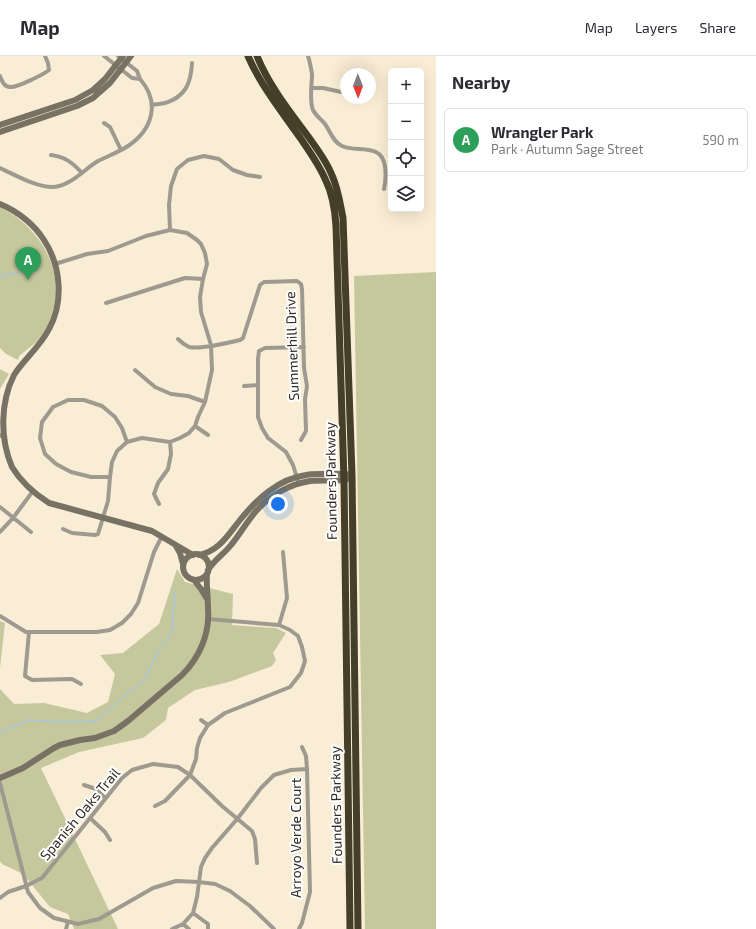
<!DOCTYPE html>
<html lang="en">
<head>
<meta charset="utf-8">
<style>
	:root { --surface:#fff; --page:#f7f7f7; --text:#2b2b33; --muted:#7c7c81; --line:#e1e1e2; --accent:#b45309 }
	body { margin:0; font-family:"Exo 2",sans-serif; background:var(--page); color:var(--text) }
	.controls { position:absolute; right:12px; top:12px; display:grid; overflow:hidden; border-radius:6px; box-shadow:0 4px 16px #0002 }
	.controls button { width:36px; height:36px; display:grid; place-items:center; padding:0; border:0; border-bottom:1px solid var(--line); background:var(--surface); color:var(--text); font:20px sans-serif }
	.compass { position:absolute; left:340px; top:12px; width:36px; height:36px; border-radius:50%; background:var(--surface); box-shadow:0 4px 16px #0002; rotate:179deg }
	.you { position:absolute; left:278px; top:448px; width:14px; height:14px; margin:-10px; border:3px solid #fff; border-radius:50%; background:#1a73e8; box-shadow:0 0 0 6px #1a73e833 }
	.badge { display:grid; place-items:center; width:26px; height:26px; border-radius:50%; background:var(--accent); color:#fff; font-size:13px; font-weight:700 }
	.pin { position:absolute; translate:-50% -33px; filter:drop-shadow(0 1px 2px #0008) }
	.pin::after { content:''; position:absolute; top:21px; width:14px; height:12px; background:inherit; clip-path:polygon(0 0,100% 0,50% 100%) }
	.list { margin:0; padding:0; list-style:none }
	h2 { display:flex; justify-content:space-between; align-items:center; height:52px; margin:0; padding:0 16px; font-size:17px }
	h2 small { font-size:13px; font-weight:400; color:var(--muted) }
	.list li { display:grid; grid-template-columns:26px 1fr auto; gap:12px; align-items:center; box-sizing:border-box; height:64px; margin:0 8px 8px; padding:0 8px; border:1px solid var(--line); border-radius:6px }
	.list b { display:block; font-size:15px; white-space:nowrap }
	.list p { margin:0; font-size:13px; white-space:nowrap; color:var(--muted) }
	.list em { font-size:13px; font-style:normal; color:var(--muted) }
	.icon { flex:none; width:22px; height:22px; fill:none; stroke:currentColor; stroke-width:2; stroke-linecap:round; stroke-linejoin:round }
	.map { position:relative; flex:none; width:436px; height:873px; overflow:hidden }
	header { display:flex; align-items:center; gap:24px; box-sizing:border-box; height:56px; padding:0 20px; background:var(--surface); border-bottom:1px solid var(--line) }
	header strong { font-size:19px }
	nav { display:flex; gap:22px; margin-inline-start:auto; font-size:14px }
	main { display:flex }
	aside { flex:1; background:var(--surface) }
	.map>svg:first-child { display:block }
	.green { fill:#c5c89d }
	.lines { fill:none; stroke-linecap:round; stroke-linejoin:round }
	.stream { stroke:#9ec5f9; stroke-width:1 }
	.street { stroke:#9e9a90; stroke-width:4 }
	.secondary { stroke:#777263; stroke-width:6 }
	.highway { stroke:#453e29; stroke-width:7 }
	.labels { text-anchor:middle; stroke-width:4; stroke-linejoin:round; paint-order:stroke }
	.street-label { font-size:14px; fill:#312c23; stroke:#fff }
</style>
</head>
<body>
<header>
<strong>Map</strong>
<nav><a>Map</a><a>Layers</a><a>Share</a></nav>
</header>
<main>
<div class="map">
<svg width="436" height="873" viewBox="0 0 436 873">
	<rect width="100%" height="100%" fill="#faedd5"/>
	<path class="green" d="M0 151C37 170 63 208 54 251 51 261 47 274 40 282 34 289 26 294 19 300L18 304 6 298 0 292Z
		M436 216V873H365L354 220Z
		M0 313 9 318 0 333Z
		M177 513 185 526 233 538 232 569 276 572 286 577 273 597 276 604 272 610 229 626 195 634 168 652 166 664 143 682 79 696 41 712 118 873H74L68 858 50 851 23 818 2 808 0 805V633L14 648 44 647 87 657 108 646 115 618 100 599 123 597 159 568Z
		M0 565 5 567 0 612Z"/>
	<g class="lines">
		<path class="stream" d="M0 220H4L27 214
			M0 676 30 664 58 666 96 665 116 647 144 625 160 592 172 576 175 535"/>
		<path class="street" d="M104 0 132 22 140 23 137 15 118 0
			M308 0C310 6 311 12 312 18 312 28 309 45 313 54 316 60 322 64 325 68 330 75 333 86 342 90 357 97 381 86 385 110 386 119 386 125 384 133
			M0 20C2 25 4 31 10 31 17 32 44 18 49 14L48 7 45 0
			M312 32H323L346 37
			M152 49C156 48 161 48 165 47 186 41 191 26 192 7
			M104 67 110 71 121 94
			M51 99C65 101 72 106 82 117
			M0 112C15 119 38 132 54 131 72 129 83 114 98 105 108 100 119 96 128 90 152 74 161 47 140 23
			M170 174 169 149 171 130 177 113 188 104 204 100 219 103 233 114 247 119 260 121
			M55 208 87 198 108 195 146 180 170 174 187 177 197 184 201 188 205 197 207 208 203 223 200 241 201 256 211 289 212 314 205 346 198 361 195 370 189 377 180 382 170 386 142 382 127 386 117 395 112 406 110 421 108 445 98 478 95 479 72 477 63 473
			M106 247 185 222 203 223
			M178 283C181 286 185 289 189 291 200 293 228 287 240 284L243 282 260 229 264 226 297 225 301 228 302 233 304 312 307 330 305 343 306 375 301 384
			M135 314 155 331 171 338 188 340 205 346
			M244 330 258 329
			M195 370 208 379
			M0 380 1 379
			M110 421H91L71 416 56 408 45 398 40 382 42 366 53 351 68 344H84L102 350 115 361 122 372 127 386
			M299 428 293 409 286 396 268 382 262 372 258 361V303L259 295 265 292 304 291
			M159 448 154 438 158 427 168 413 171 398 170 386
			M0 451 31 476
			M0 476 13 462 33 435
			M0 560 26 576H97L110 574 122 567 131 558 138 547 154 496 162 480
			M279 569 287 542 283 496
			M29 576 25 620 32 624 72 623 81 628
			M201 664 208 669
			M0 727 28 836 40 852 54 862 78 868 99 863 153 832 176 825 199 826 215 828 230 835 250 850 274 873
			M84 729 96 733 105 742
			M155 750 165 745 190 719 196 703 197 692 200 682 208 669 225 657 290 631 301 617 305 605 302 591 298 580 290 574 279 569 208 563
			M90 762 105 776 110 784
			M0 842 8 836 26 830 42 822 122 722 132 714 153 708 178 711 190 719 222 750 252 775 255 783 257 807
			M193 857 208 868V873
			M183 868 189 873
			M66 873 68 866
			M172 873 183 868 193 857 197 841 201 811 205 802 212 792 238 762 261 732 274 719 291 714 307 713
			M299 873 302 867 310 836 307 713 306 700 302 691"/>
		<path class="secondary" d="M0 69 75 44 93 34 105 23 123 0
			M0 76 77 50 93 42 110 27 131 0
			M0 148C17 155 34 168 44 184 61 210 64 246 49 273 40 291 24 303 14 319 0 347 0 383 12 411 21 426 35 438 49 447L152 475 193 499
			M176 490 180 497 183 508
			M183 511a13 13 0 1 1 26 0a13 13 0 1 1-26 0Z
			M199 499C219 495 228 479 240 464 257 443 278 423 306 419 311 418 316 418 321 418 332 418 342 417 352 419
			M208 514C214 504 224 498 231 489 241 477 248 463 259 452 272 438 291 428 310 425 321 424 333 425 344 424L347 423
			M194 524 201 533 207 543
			M0 722 23 712 54 692 60 689 80 684 95 682 114 675 128 665 182 619C200 601 210 577 208 552 208 540 206 529 207 518"/>
		<path class="highway" d="M248 0C261 30 282 56 301 83 310 96 320 110 326 125 333 139 335 155 336 170L344 424 350 873
			M257 0C269 30 291 57 310 83 318 94 326 105 331 117 338 131 340 147 343 162L352 419 358 873"/>
	</g>
	<g class="labels">
		<g class="street-label">
			<text transform="translate(292 290) rotate(-92)" y="5">Summerhill Drive</text>
			<text transform="translate(331 425) rotate(-91)" y="5">Founders Parkway</text>
			<text transform="translate(336 749) rotate(-91)" y="5">Founders Parkway</text>
			<text transform="translate(80 758) rotate(-50)" y="5">Spanish Oaks Trail</text>
			<text transform="translate(296 782) rotate(-90)" y="5">Arroyo Verde Court</text>
		</g>
	</g>
</svg>
<div class="controls">
<button>+</button>
<button>−</button>
<button><svg class="icon" aria-label="locate" viewBox="0 0 24 24"><circle cx="12" cy="12" r="6"/><path d="M12 2v4M12 18v4M2 12h4M18 12h4"/></svg></button>
<button><svg class="icon" aria-label="layers" viewBox="0 0 24 24"><path d="M12 4l9 5-9 5-9-5zM3 14l9 5 9-5"/></svg></button>
</div>
<svg class="compass" viewBox="-18 -18 36 36"><path d="M0-13l5 13h-10z" fill="#e53935"/><path d="M0 13l5-13h-10z" fill="#7c7c81"/></svg>
<div class="you"></div>
<div class="pin badge" style="left:28px;top:224px;background:#2e9e5b">A</div>
</div>
<aside>
<h2>Nearby<small></small></h2>
<ul class="list">
<li><span class="badge" style="background:#2e9e5b">A</span><div><b>Wrangler Park</b><p>Park · Autumn Sage Street</p></div><em>590 m</em></li>
</ul>
</aside>
</main>
</body>
</html>
